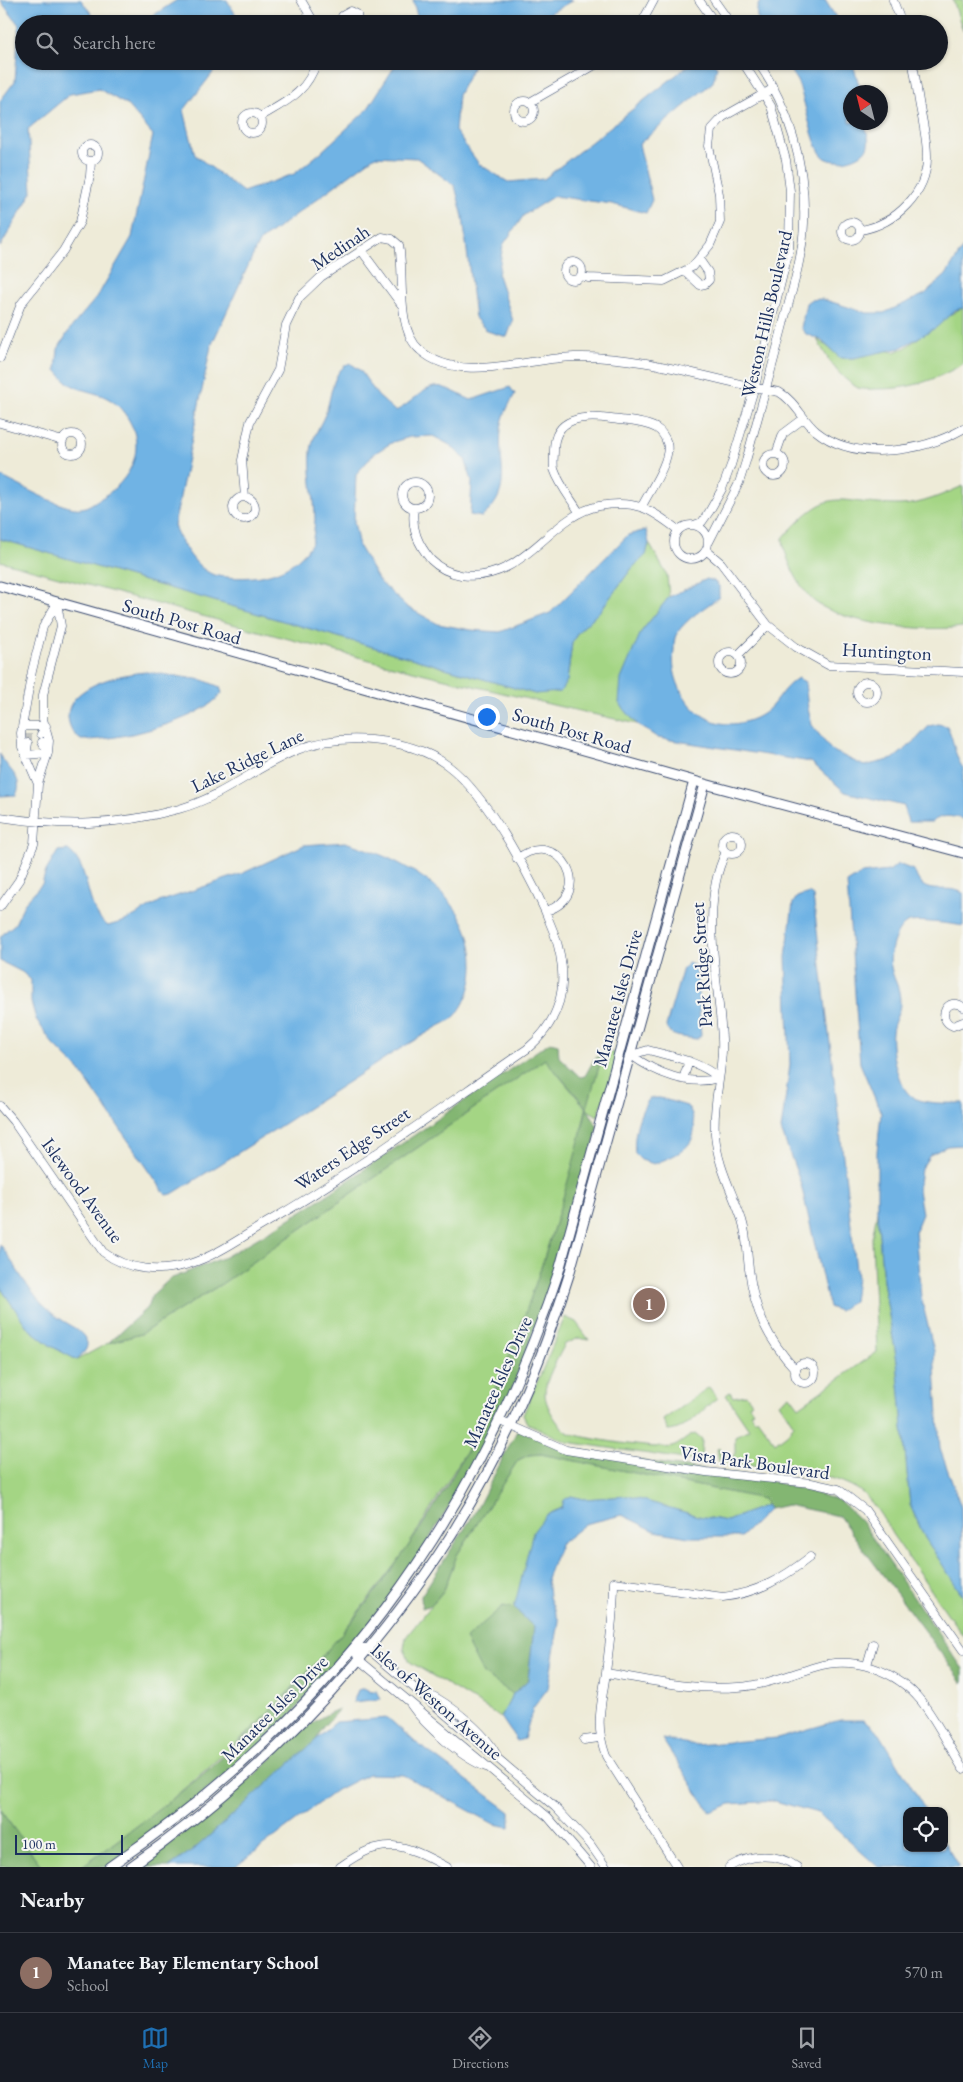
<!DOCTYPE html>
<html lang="en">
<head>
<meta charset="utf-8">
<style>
	:root { --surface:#171b24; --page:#20242c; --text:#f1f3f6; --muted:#9ea1a6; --line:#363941; --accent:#1f6fb2 }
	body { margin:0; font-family:"EB Garamond",serif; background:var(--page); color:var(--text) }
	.controls { position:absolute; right:15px; bottom:15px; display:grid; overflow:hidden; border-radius:10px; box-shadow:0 1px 4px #0004 }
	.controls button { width:45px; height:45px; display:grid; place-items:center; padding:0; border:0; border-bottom:1px solid var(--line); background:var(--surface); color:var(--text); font:25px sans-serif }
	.compass { position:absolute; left:843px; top:85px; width:45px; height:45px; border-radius:50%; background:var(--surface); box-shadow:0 1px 4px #0004; rotate:325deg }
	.scale { position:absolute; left:15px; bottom:12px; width:108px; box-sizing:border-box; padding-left:5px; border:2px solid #1b2f5e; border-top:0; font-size:14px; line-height:18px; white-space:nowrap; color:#1b2f5e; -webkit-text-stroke:4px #f6f6f2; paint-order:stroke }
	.you { position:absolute; left:486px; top:716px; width:18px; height:18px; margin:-12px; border:4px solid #fff; border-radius:50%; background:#1a73e8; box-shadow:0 0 0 8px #1a73e833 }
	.badge { display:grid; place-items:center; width:32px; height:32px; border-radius:50%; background:var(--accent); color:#fff; font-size:16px; font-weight:700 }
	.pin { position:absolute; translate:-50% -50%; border:2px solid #fff; box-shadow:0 1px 5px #0006 }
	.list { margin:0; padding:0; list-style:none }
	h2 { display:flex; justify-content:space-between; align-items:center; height:65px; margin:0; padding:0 20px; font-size:21px }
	h2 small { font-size:16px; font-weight:400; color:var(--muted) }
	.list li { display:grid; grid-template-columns:32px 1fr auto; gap:15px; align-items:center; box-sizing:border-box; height:80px; padding:0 20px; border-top:1px solid var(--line) }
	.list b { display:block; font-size:19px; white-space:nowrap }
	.list p { margin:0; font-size:16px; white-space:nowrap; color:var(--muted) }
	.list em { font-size:16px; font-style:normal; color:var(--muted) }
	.icon { flex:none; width:28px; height:28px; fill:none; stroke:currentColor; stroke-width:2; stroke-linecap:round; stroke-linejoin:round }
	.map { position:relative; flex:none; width:963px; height:1867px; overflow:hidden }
	.search { position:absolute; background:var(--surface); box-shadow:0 1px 4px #0004; left:15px; right:15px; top:15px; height:55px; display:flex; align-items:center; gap:12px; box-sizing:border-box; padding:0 18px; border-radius:28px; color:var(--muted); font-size:19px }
	.sheet { height:145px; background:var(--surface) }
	nav { display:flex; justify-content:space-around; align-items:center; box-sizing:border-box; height:70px; border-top:1px solid var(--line); background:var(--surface); font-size:14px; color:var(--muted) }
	nav a { display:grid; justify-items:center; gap:2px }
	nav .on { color:var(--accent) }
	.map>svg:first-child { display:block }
	.green { fill:#a4d584; stroke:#608271 }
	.forest { fill:#83b672; stroke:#4f7268 }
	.water { fill:#6fb3e4; stroke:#4571a1 }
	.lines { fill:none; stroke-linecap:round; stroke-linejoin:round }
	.minor-tunnel { stroke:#c4c5c0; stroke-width:8; stroke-dasharray:8 4; stroke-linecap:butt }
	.minor-casing { stroke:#3b4b70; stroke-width:9 }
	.tertiary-casing { stroke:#3b4b70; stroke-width:11 }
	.minor { stroke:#fff; stroke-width:8 }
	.tertiary { stroke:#fff; stroke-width:9 }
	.labels { text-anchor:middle; stroke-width:4; stroke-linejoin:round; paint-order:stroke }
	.street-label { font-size:19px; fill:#1b2f5e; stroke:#f6f6f2 }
</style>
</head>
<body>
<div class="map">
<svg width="963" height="1867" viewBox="0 0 963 1867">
	<rect width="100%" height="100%" fill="#f6f6f2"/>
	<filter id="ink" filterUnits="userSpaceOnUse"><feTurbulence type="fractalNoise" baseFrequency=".02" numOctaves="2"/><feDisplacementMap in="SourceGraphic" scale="10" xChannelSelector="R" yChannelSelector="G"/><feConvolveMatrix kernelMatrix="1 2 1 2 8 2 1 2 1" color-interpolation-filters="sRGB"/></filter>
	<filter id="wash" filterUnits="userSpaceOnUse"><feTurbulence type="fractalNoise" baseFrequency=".0096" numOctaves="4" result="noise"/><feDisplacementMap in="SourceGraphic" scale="20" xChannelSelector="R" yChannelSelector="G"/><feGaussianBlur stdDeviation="1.12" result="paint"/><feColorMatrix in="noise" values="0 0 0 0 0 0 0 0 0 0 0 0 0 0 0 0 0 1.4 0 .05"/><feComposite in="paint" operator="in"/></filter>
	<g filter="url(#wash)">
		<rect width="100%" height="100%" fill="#eeebd8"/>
		<path class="green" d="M953 0H963V31L962 28Z
			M963 307V364C933 381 911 389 876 389 871 389 863 390 858 388 838 377 826 357 817 339L843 358 853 359 874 348 894 352 905 348 946 317Z
			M963 486V627C925 632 846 625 815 602 801 591 783 556 783 538 833 481 837 505 900 505 921 505 944 494 963 486Z
			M0 539 535 694 567 681 572 643 578 632 600 611 632 568 646 555 649 543 667 575 669 597 641 632 619 703 637 724C423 677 212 619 0 561Z
			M604 1051 619 1054 598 1116 586 1109 574 1165 519 1336 465 1453 404 1553 335 1642 259 1723 163 1807 81 1867H42L0 1810V1287L28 1328 51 1346 77 1360 108 1343 141 1334 223 1283 545 1059 586 1108Z
			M877 1212 883 1281 897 1361 910 1505 925 1538 963 1596V1636L892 1534C883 1518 872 1499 857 1489 822 1468 759 1467 719 1461L717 1449 719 1448 721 1456 732 1458 735 1453V1437L749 1429 726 1395 730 1392 733 1397 746 1395 752 1402 749 1405 753 1411 750 1413 755 1420 757 1418 775 1443 792 1430 791 1428 794 1425 779 1403 790 1395 799 1407 877 1352 872 1238Z
			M565 1317 576 1322 589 1340 579 1338 565 1344C559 1356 544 1381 545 1394 545 1405 558 1427 569 1433 579 1438 662 1450 672 1447 680 1445 687 1436 695 1434L702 1440 701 1458 698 1461 567 1442 527 1423 523 1415Z
			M709 1387 717 1398C702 1409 688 1430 668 1431L663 1420Z
			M541 1454 764 1499 766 1505 727 1521 698 1516 628 1496 584 1499 571 1496 562 1508 546 1515 524 1619 534 1627 528 1680 513 1694 501 1717 410 1662 404 1649 406 1637 444 1590 457 1555 518 1460 529 1455Z"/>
		<path class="forest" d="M550 1042 558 1044 559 1057 580 1077 585 1076 595 1058 602 1056 587 1108 598 1128 570 1233 500 1421 395 1596 264 1745 109 1867H81C143 1822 206 1776 260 1722 340 1643 411 1553 465 1454 498 1393 521 1327 543 1262 559 1211 575 1161 587 1108L545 1059 223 1283 141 1334 108 1343 149 1306 152 1295 170 1279 225 1257 275 1228 330 1193Z
			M518 1429 566 1450 756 1477 814 1493 840 1501 861 1521 963 1669V1683L839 1516 787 1505 769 1509 763 1499 541 1454 529 1455 518 1460 457 1555 444 1590 431 1605 422 1608 421 1596 474 1514Z
			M503 1606 514 1608 534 1627 528 1680 513 1694 483 1674 465 1639Z
			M339 1709 323 1727 315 1742 198 1846 169 1867H138C178 1838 215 1808 252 1777 279 1753 304 1722 339 1709Z
			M0 1810 42 1867H0Z"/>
		<path class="water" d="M0 0H81L97 21 116 24H24V61H222L184 110 195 155 243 192 294 174 320 153 367 110 398 61H476L458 95 455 131 479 164 508 182 544 179 694 61H710L717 66 713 82 639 144 652 200 646 213 612 204 554 196 524 215 503 245 498 275 513 321 507 337 487 331 475 318 463 217 455 186 417 158 375 156 259 242 211 346 174 526C181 543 197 572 218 576 252 581 289 576 310 546 314 541 314 527 315 520 315 497 309 474 311 451 313 433 322 425 327 409 332 393 332 371 350 363L360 370 378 396 395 411C410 406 425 383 442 387 452 390 462 396 471 400L510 387 515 394C508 406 502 417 501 430 497 464 515 490 482 517L470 515 472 481 465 459 450 445 433 436 410 437 393 442 375 453 356 474 354 522 359 547 379 581 407 607 438 624 471 630 500 632 550 613 628 535 646 530 649 543 646 555 632 568 600 611 578 632 572 643 567 681 560 692 535 694 0 539V476C18 484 64 511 81 508 87 508 94 502 98 500 131 482 149 447 125 414 106 388 86 396 67 382 63 379 60 374 56 370L58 349 70 329 97 297 132 237 153 135 127 105 99 89 70 94 28 129 32 192 0 247V101L15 81 19 25Z
			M177 0H227L241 24H140Z
			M413 0H573L531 24H419Z
			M761 0H825L840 24H760C755 16 756 7 761 0Z
			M784 61H852L861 92H850V122L864 123C867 132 872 144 864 152 856 160 834 165 824 157 812 148 805 97 797 81 793 74 788 68 784 61Z
			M963 248V308L955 310 937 327 900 348 854 358H840L821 340 806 334 801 328 806 303 810 300 822 299 867 313H884L925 294 946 275Z
			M707 579 714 581 719 586V597C705 608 685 619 676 635 674 639 674 646 674 650 668 688 701 734 744 722 778 713 774 693 798 678L805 682 808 709 812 725 831 750 864 766 893 759 914 742 929 726 938 724 947 726C954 739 954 756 963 768V819C951 816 942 814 932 822H908L904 806 845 792 811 762 658 738 637 724 619 703 621 679 641 632 669 597Z
			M147 672 203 680 220 687 222 693C200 722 116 741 81 740 73 734 69 727 68 717 67 685 124 673 147 672Z
			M0 754C6 769 25 777 16 795L0 796Z
			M345 842C404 860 474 895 473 966 473 984 467 1001 456 1015 452 1020 443 1024 437 1027 417 1039 395 1051 376 1064 308 1108 241 1152 172 1194L166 1195 80 1071 53 1044 36 1019 31 1002V980L22 972 0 961V938L6 931 15 924 25 902 42 884 46 871 58 851 68 850C92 867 83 909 108 926L125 921 159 902 241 874 304 845Z
			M898 864 913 870C916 873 916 877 919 881 929 896 947 884 963 893V926C954 924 914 919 907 923 895 929 888 954 891 967 894 982 900 985 900 1003 900 1013 893 1022 892 1032 890 1049 897 1085 911 1096 923 1105 949 1103 963 1103V1145L947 1146 930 1155 921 1169 918 1190 922 1214 915 1231 921 1297 934 1351 940 1449 961 1507 963 1596 925 1538 910 1505 897 1361 883 1281 877 1212V1152L881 1113 860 1063 847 883 861 874 889 871Z
			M809 893 813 896 857 1278 854 1301 839 1311 829 1307 801 1184 781 1130 790 1065 786 957 793 903 797 897Z
			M688 963 696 966 701 1036 696 1039C686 1037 668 1038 666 1026L683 968Z
			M650 1098H660L687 1106C691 1111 693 1117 694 1124 697 1149 673 1156 654 1164L641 1160 635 1154C633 1136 638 1113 650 1098Z
			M0 1244C16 1266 30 1296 52 1313 61 1321 84 1330 87 1343 88 1350 81 1355 77 1360L51 1346 28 1328 0 1287Z
			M571 1496 584 1499 628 1496 698 1516 727 1521 766 1505 769 1509 741 1537H689L655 1531 622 1515 585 1524 560 1544 547 1578 549 1597 559 1621 548 1688 533 1708 524 1739 517 1741 501 1717 513 1694 528 1680 534 1627 514 1608 533 1532 546 1515 562 1508 564 1500Z
			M364 1688 371 1692 377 1691 381 1699 353 1702 358 1690Z
			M388 1718 414 1741 510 1812V1827L494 1824 403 1775 368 1774 337 1790 235 1867H169L198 1846 336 1722Z
			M840 1720H863L880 1734 926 1811H907V1848H944V1842L959 1867H878L818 1813 775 1801 730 1804 710 1812 662 1739 695 1745 777 1738Z"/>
	</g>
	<g filter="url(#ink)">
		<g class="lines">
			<path class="minor-tunnel" d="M28 734V743"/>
			<defs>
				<path id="minor" d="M301 0 315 24
					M699 0 716 24
					M714 0 731 24
					M893 0 902 24
					M342 24V16L351 11 357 14 358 24
					M641 24 654 0
					M514 111a10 10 0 1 1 20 0a10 10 0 1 1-20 0Z
					M530 102 602 61
					M242 123a10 10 0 1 1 20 0a10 10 0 1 1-20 0Z
					M260 117C287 101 307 93 317 61
					M82 153a8 8 0 1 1 16 0a8 8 0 1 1-16 0Z
					M842 231a9 9 0 1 1 18 0a9 9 0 1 1-18 0Z
					M861 230C895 224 928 193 927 156 927 140 923 123 920 107 917 92 916 76 912 61
					M361 250 401 304
					M564 271a9 9 0 1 1 18 0a9 9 0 1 1-18 0Z
					M685 271 700 285 705 284 709 280 708 272 699 259
					M581 276 588 278 664 281 692 267 710 245 720 222 719 194 709 146 711 130 723 117 774 88
					M0 358 21 304 63 251 80 222 90 176 91 162
					M0 423 63 441
					M62 444a10 10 0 1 1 20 0a10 10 0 1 1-20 0Z
					M776 454 783 434 803 419
					M763 465a11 11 0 1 1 22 0a11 11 0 1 1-22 0Z
					M402 495a13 13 0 1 1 26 0a13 13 0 1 1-26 0Z
					M245 497 242 460 250 422 278 370 286 325 299 298 321 277 382 237 392 239 399 245C405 274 395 329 420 350 458 385 528 358 574 357 646 355 710 380 779 392 795 401 802 419 816 431 855 463 922 452 963 429
					M233 508a11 11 0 1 1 22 0a11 11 0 1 1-22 0Z
					M414 508C411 529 418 544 431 560 439 568 450 573 461 575 524 584 548 516 599 506 635 499 651 509 678 530
					M579 512C571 499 559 484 554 469 553 463 554 456 554 450 554 417 584 415 611 419 625 421 643 421 656 428 661 431 665 437 667 443 672 459 650 490 642 506
					M674 542a17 17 0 1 1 34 0a17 17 0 1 1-34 0Z
					M694 525 702 522 709 512 722 489 731 465 755 386 789 250 790 191 786 160 771 106 742 61
					M709 542 739 483 746 461C759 413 773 365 785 317 793 287 803 255 804 223 806 166 790 108 757 61
					M706 550 721 563 768 625 796 647 828 665 963 672
					M719 663a11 11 0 1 1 22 0a11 11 0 1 1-22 0Z
					M738 655 768 625
					M857 692a10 10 0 1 1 20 0a10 10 0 1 1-20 0Z
					M23 726H46L41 734
					M28 743 26 755 48 753 42 742
					M0 817C63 827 116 826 179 809 225 796 255 767 297 750 340 732 409 737 447 765 489 796 536 885 554 933 570 978 564 1018 527 1049 441 1108 356 1171 266 1223 242 1237 216 1256 189 1264 160 1273 128 1271 103 1252L13 1121 0 1106
					M722 844a10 10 0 1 1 20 0a10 10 0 1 1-20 0Z
					M726 852C699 906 719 980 722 1039 724 1070 712 1102 715 1134 717 1165 732 1191 742 1220 747 1235 747 1253 749 1269 754 1310 767 1339 796 1370
					M517 859C560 825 597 895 546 911
					M0 907 19 880 34 844 38 784 48 753 49 741 43 719V695L61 626 57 603 43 627 32 671 21 733 22 747 38 784
					M963 1007C948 995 935 1019 953 1026L963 1022
					M648 1050C673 1057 699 1061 719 1078 689 1087 656 1073 631 1055Z
					M683 1079 689 1061
					M795 1373a10 10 0 1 1 20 0a10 10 0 1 1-20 0Z
					M500 1421 566 1450 706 1472 811 1483 838 1489 865 1510 963 1650
					M867 1665 873 1644
					M606 1673C649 1680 695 1691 738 1687 766 1685 789 1675 815 1667 853 1655 896 1670 921 1701 937 1721 949 1747 963 1769
					M427 1693C449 1703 486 1733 496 1754
					M411 1705C426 1727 462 1758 486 1767
					M584 1740 599 1738
					M340 1867C384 1835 402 1843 447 1867
					M591 1867 548 1817 358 1659 355 1648H367L555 1807 590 1844 606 1867
					M677 1867 606 1756C594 1723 602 1705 606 1672 610 1642 614 1612 614 1582L723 1597C758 1593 783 1578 810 1557
					M729 1867C750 1854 776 1852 797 1867"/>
				<path id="tertiary" d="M0 586 705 784 963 853
					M109 1867C332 1715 474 1526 559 1271L694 781
					M130 1867C294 1753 440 1590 520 1405 539 1363 555 1319 569 1275L705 784"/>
			</defs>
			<use href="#minor" class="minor-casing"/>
			<use href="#tertiary" class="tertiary-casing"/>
			<use href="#minor" class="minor"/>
			<use href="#tertiary" class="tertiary"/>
		</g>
	</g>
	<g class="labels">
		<g class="street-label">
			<text transform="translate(340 247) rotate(-34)" y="7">Medinah</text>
			<text transform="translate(766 314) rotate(-77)" y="7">Weston Hills Boulevard</text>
			<text transform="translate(182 621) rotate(16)" y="7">South Post Road</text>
			<text transform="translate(887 651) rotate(3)" y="7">Huntington</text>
			<text transform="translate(572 730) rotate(16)" y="7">South Post Road</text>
			<text transform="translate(247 760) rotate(-26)" y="7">Lake Ridge Lane</text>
			<text transform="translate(701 965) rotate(-94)" y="7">Park Ridge Street</text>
			<text transform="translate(617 998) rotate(-75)" y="7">Manatee Isles Drive</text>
			<text transform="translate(352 1148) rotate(-34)" y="7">Waters Edge Street</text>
			<text transform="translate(83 1190) rotate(54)" y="7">Islewood Avenue</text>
			<text transform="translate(497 1382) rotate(-66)" y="7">Manatee Isles Drive</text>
			<text transform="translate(755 1462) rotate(8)" y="7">Vista Park Boulevard</text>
			<text transform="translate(437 1701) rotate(41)" y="7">Isles of Weston Avenue</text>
			<text transform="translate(274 1708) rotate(-45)" y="7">Manatee Isles Drive</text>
		</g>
	</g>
</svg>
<div class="controls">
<button><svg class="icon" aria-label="locate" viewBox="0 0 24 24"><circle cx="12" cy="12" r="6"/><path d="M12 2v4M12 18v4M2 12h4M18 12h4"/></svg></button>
</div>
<svg class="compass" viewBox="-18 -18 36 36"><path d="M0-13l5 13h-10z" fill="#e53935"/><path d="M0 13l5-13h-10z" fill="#9ea1a6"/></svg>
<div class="scale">100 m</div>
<div class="you"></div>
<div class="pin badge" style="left:649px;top:1304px;background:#8d6e63">1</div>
<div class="search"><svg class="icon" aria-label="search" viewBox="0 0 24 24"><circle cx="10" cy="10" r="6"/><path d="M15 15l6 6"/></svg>Search here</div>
</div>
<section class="sheet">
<h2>Nearby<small></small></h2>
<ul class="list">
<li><span class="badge" style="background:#8d6e63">1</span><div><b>Manatee Bay Elementary School</b><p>School</p></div><em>570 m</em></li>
</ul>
</section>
<nav>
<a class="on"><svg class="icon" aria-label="map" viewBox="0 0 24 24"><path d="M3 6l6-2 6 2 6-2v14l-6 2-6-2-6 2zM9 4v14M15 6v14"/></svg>Map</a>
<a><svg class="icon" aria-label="directions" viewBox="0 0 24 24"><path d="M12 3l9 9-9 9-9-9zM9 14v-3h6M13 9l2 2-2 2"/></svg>Directions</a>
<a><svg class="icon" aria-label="saved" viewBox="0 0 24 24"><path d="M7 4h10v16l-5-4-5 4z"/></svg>Saved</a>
</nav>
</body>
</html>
